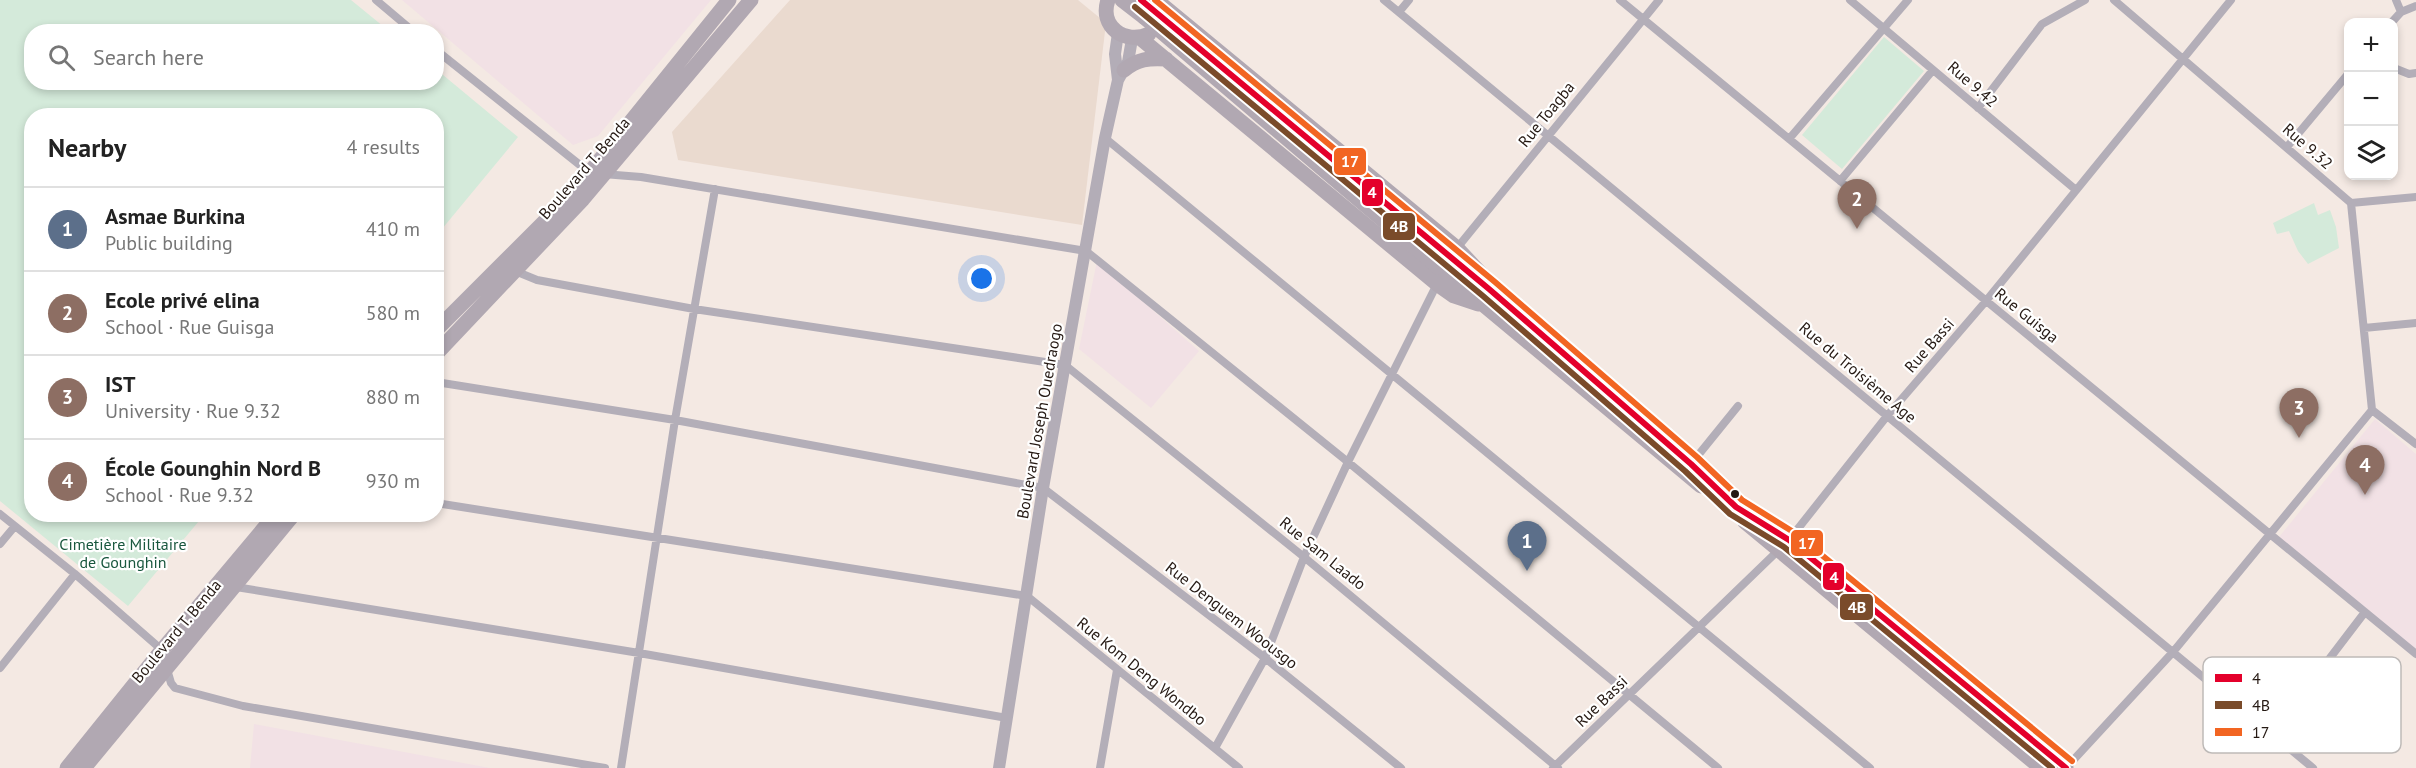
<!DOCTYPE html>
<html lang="en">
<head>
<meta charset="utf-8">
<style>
	:root { --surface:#fff; --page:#f6f6f6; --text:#222; --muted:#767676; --line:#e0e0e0; --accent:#0b8043 }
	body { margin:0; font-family:"PT Sans",sans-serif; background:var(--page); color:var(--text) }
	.controls { position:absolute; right:18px; top:18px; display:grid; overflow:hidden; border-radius:12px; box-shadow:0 3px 9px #0003 }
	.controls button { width:54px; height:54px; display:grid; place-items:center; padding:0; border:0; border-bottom:2px solid var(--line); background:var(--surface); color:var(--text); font:30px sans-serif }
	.you { position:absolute; left:982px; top:279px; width:21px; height:21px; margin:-15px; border:4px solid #fff; border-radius:50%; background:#1a73e8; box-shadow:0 0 0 9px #1a73e833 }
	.badge { display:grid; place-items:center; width:39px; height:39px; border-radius:50%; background:var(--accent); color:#fff; font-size:20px; font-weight:700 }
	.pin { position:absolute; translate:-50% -50px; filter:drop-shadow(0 2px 3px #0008) }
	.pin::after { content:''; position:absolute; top:32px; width:21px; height:18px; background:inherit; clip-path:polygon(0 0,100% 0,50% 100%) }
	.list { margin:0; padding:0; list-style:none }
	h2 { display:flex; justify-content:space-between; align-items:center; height:78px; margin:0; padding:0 24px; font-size:26px }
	h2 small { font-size:20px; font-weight:400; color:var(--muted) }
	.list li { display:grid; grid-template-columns:39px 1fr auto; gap:18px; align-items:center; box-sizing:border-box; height:84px; padding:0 24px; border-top:2px solid var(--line) }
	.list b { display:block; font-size:22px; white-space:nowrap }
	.list p { margin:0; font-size:20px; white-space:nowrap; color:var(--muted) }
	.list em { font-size:20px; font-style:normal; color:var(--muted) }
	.icon { flex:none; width:33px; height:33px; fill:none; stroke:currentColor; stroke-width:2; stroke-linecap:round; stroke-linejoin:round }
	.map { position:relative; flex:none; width:2416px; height:768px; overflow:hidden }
	.search { position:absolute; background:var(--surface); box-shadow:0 3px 9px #0003; left:24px; top:24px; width:420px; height:66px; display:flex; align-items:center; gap:15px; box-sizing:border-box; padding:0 21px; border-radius:24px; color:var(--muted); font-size:22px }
	.panel { position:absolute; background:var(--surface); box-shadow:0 3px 9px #0003; left:24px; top:108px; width:420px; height:414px; border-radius:24px }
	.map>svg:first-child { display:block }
	.industrial { fill:#eadacf }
	.education { fill:#f2e1e5 }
	.green { fill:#d4eada }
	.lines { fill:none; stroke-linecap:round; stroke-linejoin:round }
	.street { stroke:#b3aeb8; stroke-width:8 }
	.secondary { stroke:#b3adb7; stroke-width:12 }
	.highway { stroke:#b1a8b2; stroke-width:15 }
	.highway-bridge { stroke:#b1a8b2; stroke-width:15 }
	.bus-1-casing { stroke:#fff; stroke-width:10 }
	.bus-2-casing { stroke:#fff; stroke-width:10 }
	.bus-3-casing { stroke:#fff; stroke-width:10 }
	.bus-1 { stroke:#e4002b; stroke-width:6 }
	.bus-2 { stroke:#7a4b2a; stroke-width:6 }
	.bus-3 { stroke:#f26522; stroke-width:6 }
	.bus-dot { fill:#251913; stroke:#fff; stroke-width:2 }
	.labels { text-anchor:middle; stroke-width:4.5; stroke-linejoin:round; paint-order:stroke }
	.street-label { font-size:16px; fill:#251913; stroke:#fff }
	.park-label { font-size:16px; fill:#19573e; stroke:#fff }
	.key { fill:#fff; stroke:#bebab8; stroke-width:1.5 }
	.key-label { font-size:16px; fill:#251913 }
	.line-badge { stroke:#fff; stroke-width:2 }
	.badge-label { font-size:16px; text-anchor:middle; font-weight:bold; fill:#fff }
</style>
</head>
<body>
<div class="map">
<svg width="2416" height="768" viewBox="0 0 2416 768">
	<rect width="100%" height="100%" fill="#f4e9e3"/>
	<path class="industrial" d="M790 0H1078L1106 23 1082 225 678 160 672 132Z"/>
	<path class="education" d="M402 0H711L598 136 573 145Z
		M1097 261 1199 351 1151 408 1079 349Z
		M2375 419 2416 454V650L2279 537Z
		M254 724 490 768H250Z"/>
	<path class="green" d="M0 0H351L389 31 32 32V82H436L437 70 518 137 437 235 436 116H32V514L204 515 128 606 0 501Z
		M1884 37 1924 71 1842 169 1802 135Z
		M2314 203 2318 215 2330 210 2336 227 2339 248 2308 264 2298 251 2289 231 2277 234 2273 223Z"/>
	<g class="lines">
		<path class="street" d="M376 0 414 32
			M1384 0 2313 768
			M1620 0 2416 654
			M1850 0 2076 190
			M2114 0 2351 203 2372 410
			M2396 0 2401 12
			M1399 12 1409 0
			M2392 22 2401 12 2416 6
			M436 50 590 173
			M2394 68 2409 74 2416 73
			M1978 108 2042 24 2085 0
			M1105 138 1870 768
			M1789 139 1908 0
			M2287 147 2348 74
			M603 174 641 177 1086 251 1348 462 1718 768
			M1840 181 1933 70
			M2351 203 2416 197
			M1457 248 1659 0
			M515 271 537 280 694 309 1065 365 1304 557 1558 768
			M2364 328 2416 323
			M436 382 675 420 1043 488 1265 658 1401 768
			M2372 410 2416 444
			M1691 464 1738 406
			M436 503 1027 596 1239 768
			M0 514 75 574 162 650 163 654
			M0 544 15 526
			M236 587 639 653 1007 718
			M166 666 171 683 175 688 243 706 605 768
			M0 668 75 574
			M2272 734 2365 612
			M1215 748 1265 658 1304 557 1348 462 1437 284
			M621 768 675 420 715 189
			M1100 768 1117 670
			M1553 768 1789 540 1887 416 1986 301 2231 0
			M2066 768 2173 652 2372 410"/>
		<path class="secondary" d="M1118 33 1115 54 1118 80
			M999 768 1043 488 1105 138 1118 80 1128 62 1132 39"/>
		<path class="highway" d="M1108 0C1099 27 1125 45 1149 34
			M1122 0 1144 17
			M1161 4 1457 248 1483 276
			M1140 38 1437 284 1454 296 1478 304
			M1124 70C1138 59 1148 58 1166 59
			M1447 255 1691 464 1736 507 1789 540 2066 768
			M1438 267 1701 486
			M436 330 574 192 729 0
			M436 354 583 199 751 0
			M1745 522 2041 768
			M67 768 162 650 276 514
			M84 768 294 514"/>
		<path class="highway-bridge" d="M1141 0 1447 255
			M1144 17 1438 267"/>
		<defs>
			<path id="bus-1" d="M1141 0 1489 289 1691 464 1736 507 1789 540 2066 768"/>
			<path id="bus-2" d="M1135 7 1483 296 1685 471 1730 514 1784 547 2052 768"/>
			<path id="bus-3" d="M1155 0 1495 282 1697 457 1742 500 1795 533 2072 761"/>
		</defs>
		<use href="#bus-1" class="bus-1-casing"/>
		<use href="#bus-2" class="bus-2-casing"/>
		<use href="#bus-3" class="bus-3-casing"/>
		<use href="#bus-1" class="bus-1"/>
		<use href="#bus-2" class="bus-2"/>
		<use href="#bus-3" class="bus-3"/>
	</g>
	<circle class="bus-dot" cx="1735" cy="494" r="5"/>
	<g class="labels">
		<g class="street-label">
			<text transform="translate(1973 84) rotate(41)" y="6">Rue 9.42</text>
			<text transform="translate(1546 114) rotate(-51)" y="6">Rue Toagba</text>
			<text transform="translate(2308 146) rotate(41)" y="6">Rue 9.32</text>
			<text transform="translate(584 168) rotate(-49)" y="6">Boulevard T. Benda</text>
			<text transform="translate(2027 315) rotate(39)" y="6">Rue Guisga</text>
			<text transform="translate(1929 345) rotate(-49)" y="6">Rue Bassi</text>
			<text transform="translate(1858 372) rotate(40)" y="6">Rue du Troisième Age</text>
			<text transform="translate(1039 421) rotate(-80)" y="6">Boulevard Joseph Ouedraogo</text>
			<text transform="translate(1323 553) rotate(39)" y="6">Rue Sam Laado</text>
			<text transform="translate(1232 615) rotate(38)" y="6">Rue Denguem Woousgo</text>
			<text transform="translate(176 631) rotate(-50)" y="6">Boulevard T. Benda</text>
			<text transform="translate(1142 671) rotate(39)" y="6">Rue Kom Deng Wondbo</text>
			<text transform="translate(1601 701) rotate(-44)" y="6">Rue Bassi</text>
		</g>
		<g class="park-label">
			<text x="123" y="550">Cimetière Militaire<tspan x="123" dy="18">de Gounghin</tspan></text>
		</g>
	</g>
	<rect x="2203" y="657" width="198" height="96" rx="9" class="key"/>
	<rect x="2215" y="674" width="27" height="8" fill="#e4002b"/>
	<rect x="2215" y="701" width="27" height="8" fill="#7a4b2a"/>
	<rect x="2215" y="728" width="27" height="8" fill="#f26522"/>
	<g class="key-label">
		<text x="2252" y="684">4</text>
		<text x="2252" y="711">4B</text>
		<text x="2252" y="738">17</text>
	</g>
	<g class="line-badge">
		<rect x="1333" y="147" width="34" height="29" rx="6" fill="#f26522"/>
		<rect x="1361" y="178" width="23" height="29" rx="6" fill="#e4002b"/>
		<rect x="1382" y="212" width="34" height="29" rx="6" fill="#7a4b2a"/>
		<rect x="1790" y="529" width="34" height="28" rx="6" fill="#f26522"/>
		<rect x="1822" y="562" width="23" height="29" rx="6" fill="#e4002b"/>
		<rect x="1839" y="593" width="35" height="28" rx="6" fill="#7a4b2a"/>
	</g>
	<g class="badge-label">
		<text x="1350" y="167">17</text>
		<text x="1372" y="198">4</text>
		<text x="1399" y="232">4B</text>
		<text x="1807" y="549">17</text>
		<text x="1834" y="583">4</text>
		<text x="1857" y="613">4B</text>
	</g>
</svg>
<div class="controls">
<button>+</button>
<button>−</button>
<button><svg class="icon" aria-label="layers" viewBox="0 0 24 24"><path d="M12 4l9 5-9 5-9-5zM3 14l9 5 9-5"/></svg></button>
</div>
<div class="you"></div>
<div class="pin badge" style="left:1527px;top:571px;background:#5c6f8a">1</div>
<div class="pin badge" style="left:1857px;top:229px;background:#8d6e63">2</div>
<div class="pin badge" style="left:2299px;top:438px;background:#8d6e63">3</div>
<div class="pin badge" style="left:2365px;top:495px;background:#8d6e63">4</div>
<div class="search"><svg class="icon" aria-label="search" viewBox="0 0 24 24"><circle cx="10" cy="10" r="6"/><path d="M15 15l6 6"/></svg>Search here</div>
<section class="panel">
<h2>Nearby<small>4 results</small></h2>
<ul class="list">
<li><span class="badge" style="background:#5c6f8a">1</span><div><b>Asmae Burkina</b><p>Public building</p></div><em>410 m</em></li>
<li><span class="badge" style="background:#8d6e63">2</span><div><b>Ecole privé elina</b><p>School · Rue Guisga</p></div><em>580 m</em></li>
<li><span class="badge" style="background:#8d6e63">3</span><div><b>IST</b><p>University · Rue 9.32</p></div><em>880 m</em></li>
<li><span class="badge" style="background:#8d6e63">4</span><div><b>École Gounghin Nord B</b><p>School · Rue 9.32</p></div><em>930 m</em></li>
</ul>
</section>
</div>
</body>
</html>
